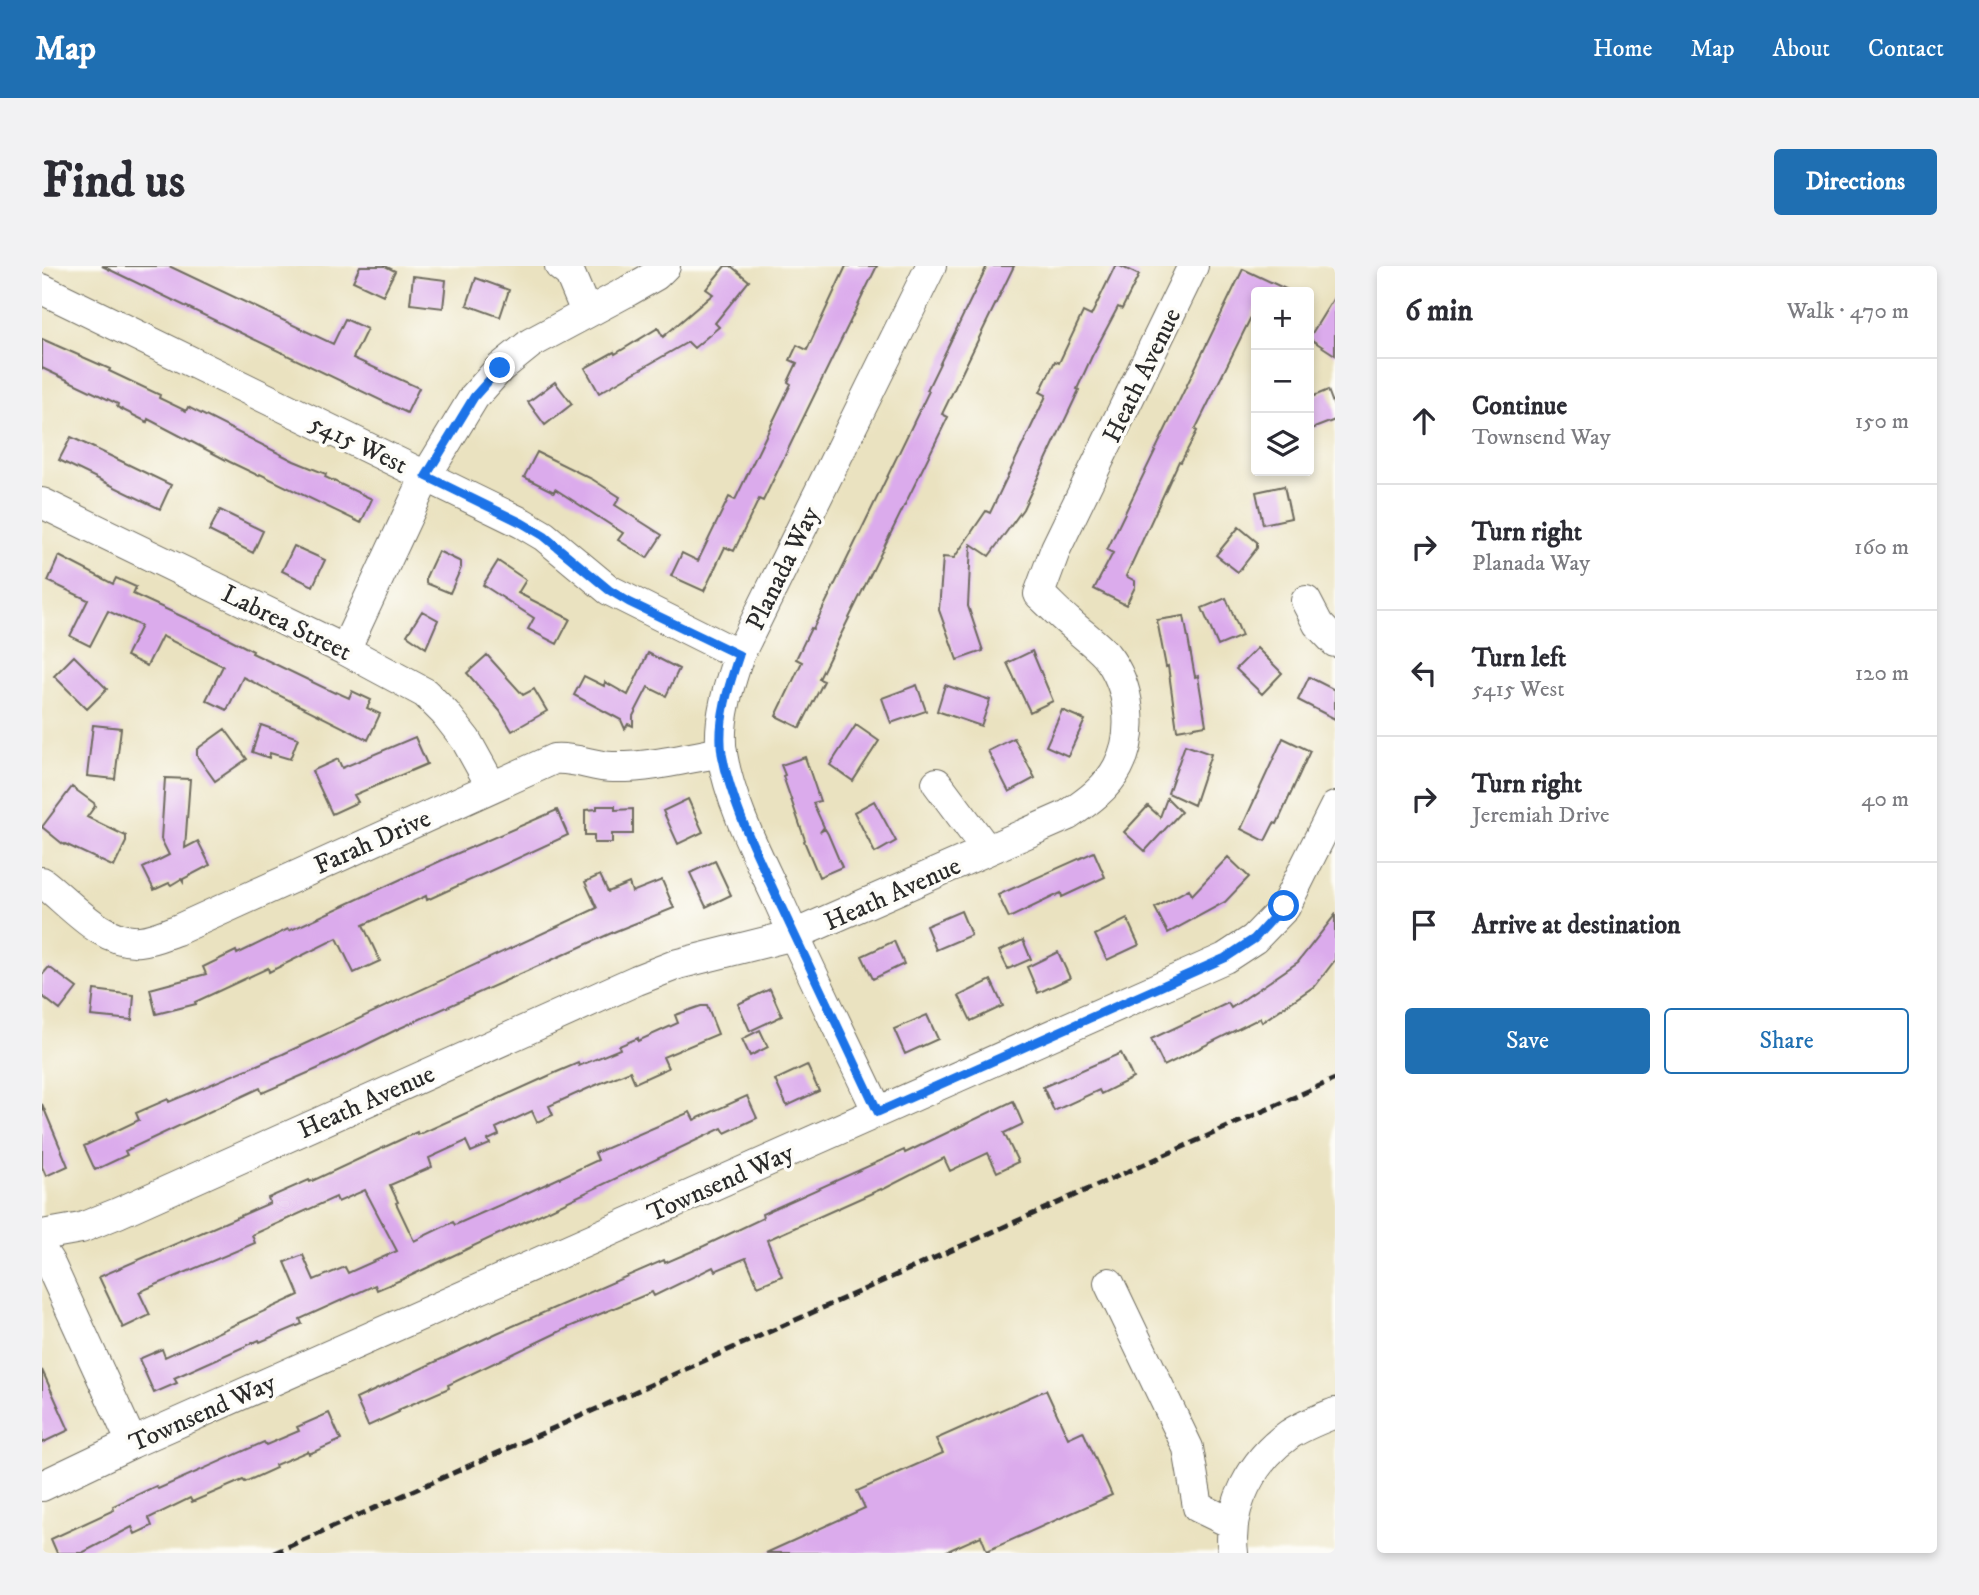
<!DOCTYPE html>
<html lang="en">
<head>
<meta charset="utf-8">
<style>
	:root { --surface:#fff; --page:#f2f2f3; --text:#2b2b33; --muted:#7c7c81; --line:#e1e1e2; --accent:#1f6fb2 }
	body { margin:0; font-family:"IM FELL DW Pica",serif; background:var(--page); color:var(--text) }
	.controls { position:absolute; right:21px; top:21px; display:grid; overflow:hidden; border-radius:7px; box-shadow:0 4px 10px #0003 }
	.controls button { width:63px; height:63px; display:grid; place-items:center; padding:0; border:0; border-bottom:2px solid var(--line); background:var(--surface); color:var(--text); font:35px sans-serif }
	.stop { position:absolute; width:21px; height:21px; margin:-16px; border:5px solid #1a73e8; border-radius:50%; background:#fff }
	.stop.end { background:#1a73e8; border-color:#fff; box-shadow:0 2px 7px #0008 }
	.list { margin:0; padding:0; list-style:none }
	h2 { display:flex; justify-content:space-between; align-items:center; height:91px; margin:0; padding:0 28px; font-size:30px }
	h2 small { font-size:23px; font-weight:400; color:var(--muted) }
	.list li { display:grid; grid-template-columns:46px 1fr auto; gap:21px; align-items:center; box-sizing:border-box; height:126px; padding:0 28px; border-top:2px solid var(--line) }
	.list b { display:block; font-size:26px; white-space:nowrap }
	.list p { margin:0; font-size:23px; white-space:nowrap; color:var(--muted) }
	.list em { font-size:23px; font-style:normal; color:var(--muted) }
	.actions { display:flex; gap:14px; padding:21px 28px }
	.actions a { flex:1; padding:16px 0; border:2px solid var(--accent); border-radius:7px; text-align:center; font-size:24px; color:var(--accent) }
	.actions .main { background:var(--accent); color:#fff }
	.icon { flex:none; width:38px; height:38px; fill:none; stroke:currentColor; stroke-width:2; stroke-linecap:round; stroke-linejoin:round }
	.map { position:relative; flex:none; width:1293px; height:1287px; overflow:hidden; border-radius:7px }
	header { display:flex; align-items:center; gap:42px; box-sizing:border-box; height:98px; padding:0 35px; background:var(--accent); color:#fff }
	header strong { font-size:33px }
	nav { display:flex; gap:38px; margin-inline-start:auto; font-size:24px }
	.intro { display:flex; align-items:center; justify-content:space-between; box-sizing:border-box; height:168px; padding:0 42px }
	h1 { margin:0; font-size:49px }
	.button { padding:18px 32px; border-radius:7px; background:var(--accent); color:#fff; font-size:24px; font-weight:700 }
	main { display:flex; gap:42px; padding:0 42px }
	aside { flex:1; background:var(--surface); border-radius:7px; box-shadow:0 4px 10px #0003 }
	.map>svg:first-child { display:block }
	.building { fill:#dbabec }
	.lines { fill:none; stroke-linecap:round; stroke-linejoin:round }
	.minor-casing { stroke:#6e6b5f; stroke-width:32 }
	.minor { stroke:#fff; stroke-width:30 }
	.rail { stroke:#2b2b2b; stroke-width:5; stroke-dasharray:10 5; stroke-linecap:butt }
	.route { stroke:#1a73e8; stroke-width:9 }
	.labels { text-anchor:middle; stroke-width:7; stroke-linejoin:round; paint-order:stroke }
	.street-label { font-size:26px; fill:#2b2b2b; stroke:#fdfcf7 }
</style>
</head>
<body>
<header>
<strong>Map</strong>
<nav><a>Home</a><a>Map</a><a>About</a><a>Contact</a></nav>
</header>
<div class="intro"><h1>Find us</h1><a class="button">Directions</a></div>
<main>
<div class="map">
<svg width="1293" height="1287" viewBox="0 0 1293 1287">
	<rect width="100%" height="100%" fill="#fdfcf7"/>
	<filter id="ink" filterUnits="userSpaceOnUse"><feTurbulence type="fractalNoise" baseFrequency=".0143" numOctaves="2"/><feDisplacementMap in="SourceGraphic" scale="14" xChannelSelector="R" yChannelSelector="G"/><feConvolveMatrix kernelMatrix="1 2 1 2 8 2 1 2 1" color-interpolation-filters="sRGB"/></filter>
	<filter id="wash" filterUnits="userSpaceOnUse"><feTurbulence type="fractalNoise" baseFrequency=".00686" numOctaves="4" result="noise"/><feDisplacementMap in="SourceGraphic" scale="28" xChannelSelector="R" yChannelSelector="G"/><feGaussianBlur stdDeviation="1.57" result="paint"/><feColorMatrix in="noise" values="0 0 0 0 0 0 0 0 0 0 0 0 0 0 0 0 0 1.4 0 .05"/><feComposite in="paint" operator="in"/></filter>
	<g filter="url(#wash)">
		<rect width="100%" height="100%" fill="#eae2c0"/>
		<g id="blocks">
			<path class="building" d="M60 0H127L291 78 303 53 325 63 311 92 377 122 365 147Z
				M318 0H343L353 5 341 29 311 15Z
				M683 0H689L707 15 673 57 677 61 652 82 646 76 557 127 543 102 572 86 573 88 616 62 621 71 671 28 664 23Z
				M804 0H835L721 235 717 233 692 285 683 281 662 325 629 310 640 287 656 295 687 231 693 234 749 118 746 116 755 97 748 94 755 79 765 84Z
				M945 0H972L900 148 906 151 777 413 782 415 758 462 734 450 760 396 754 393 769 362 771 363 887 125 885 124Z
				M1073 0H1078L1097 9 1080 43 1076 41 1050 90 1035 123 1037 124 981 243 947 290 929 278 926 340 941 385 915 394 897 344 901 291 912 292 944 245 948 247 1003 132 1004 129 998 126 1013 95 1017 97 1041 46 1049 50Z
				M1201 3 1250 26H1214V41L1153 164 1155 165 1139 196 1137 195 1084 310 1093 315V321L1084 339 1052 323 1071 287 1065 284Z
				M371 10 404 14 401 42 368 38Z
				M434 12 467 24 458 51 425 39Z
				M1293 30V89L1267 72Z
				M0 73 68 103 67 105 118 129 117 132 144 145 146 141 252 195 284 208 283 211 330 233 319 257 218 208 217 210 188 196 106 153 105 156 75 141 76 138 0 102Z
				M513 116 530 138 503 159 486 136Z
				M1286 124 1293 143V154L1267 164V132Z
				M29 171 129 219 118 243 17 194Z
				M495 186 550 213 578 231 573 239 620 269 605 292 576 274 581 267 513 223 512 226 482 211Z
				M1242 220 1249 252 1221 258 1214 226Z
				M178 244 221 265 211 287 167 265Z
				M1197 261 1215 276V282L1196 306 1174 289Z
				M252 280 283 294 271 320 240 305Z
				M396 285 419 296V302L408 327 384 317V311Z
				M17 290 71 318 74 312 94 321 91 328 178 368 211 385 210 387 293 427 294 426 307 432 310 425 329 434 325 442 338 448 326 474 201 411 185 444 164 434 181 400 120 370 105 400 84 390 99 360 66 345 48 380 28 370 46 334 6 315Z
				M456 295 484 314 476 327 528 353 515 378 486 363 492 352 441 319Z
				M1184 332 1200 370 1176 380 1160 342Z
				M380 345 396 354 384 382 365 369Z
				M1142 350 1153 411 1156 410 1164 459 1135 464 1126 400 1124 401 1115 354Z
				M1215 382 1240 407 1220 428 1194 403Z
				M990 385 1011 435 988 446 965 397Z
				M606 387 637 403 624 430 606 421 591 450V460L586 458 583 463 579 454 532 429 542 410 562 420 563 416 586 429Z
				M445 389 481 429 492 423 505 445 470 465 458 445 425 407Z
				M32 390 65 423 45 443 12 410Z
				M1267 411 1293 424V453L1256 434Z
				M875 419 884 445 849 457 840 432Z
				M903 419 948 434 939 460 895 445Z
				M1020 444 1043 454 1026 490 1004 480Z
				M51 459 79 462 73 513 45 510Z
				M219 459 256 472 248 493 228 487 227 492 210 486Z
				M814 459 837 475 811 515 788 499Z
				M183 463 205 493 173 515 155 490V483Z
				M373 471 385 498 312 529 316 536 290 548 270 505 296 493 300 502Z
				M972 472 993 512 967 526 946 485Z
				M1241 472 1268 485 1235 558 1232 557 1223 575 1199 563Z
				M1143 479 1169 488 1152 539 1126 527Z
				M763 491 778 535 771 537 782 561 778 566 783 563 786 568 800 601 777 611 762 575 763 574 741 510 743 509 739 499Z
				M123 512 148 513 143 582 156 575 168 599 141 613V616L139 613 129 619 127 617 112 624 101 602 127 589 119 573Z
				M30 521 52 537 53 540 45 551 84 570V576L72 601 23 578 22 579 0 561Z
				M1125 532 1139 546 1103 585 1082 566 1106 540 1118 551Z
				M646 533 661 566 636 578 621 545Z
				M832 535 854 575 833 587 812 546Z
				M555 540H573V544L591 543V568H570V577H552V569H543V544L555 543Z
				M515 544 526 569 385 634 384 630 321 659 338 695 312 707 295 672 227 706 226 702 153 736 154 738 114 748 108 723 164 708 161 701 194 685 195 688 246 663 247 665 407 591Z
				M1052 586 1063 611 1020 631 1019 627 967 652 956 629Z
				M1186 591 1207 611 1183 636 1126 667 1113 642 1147 623 1150 629Z
				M673 595 689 629 664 641 648 607Z
				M558 609 566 626 587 617 590 626 620 614 632 642 574 665 356 763 275 803 220 827 218 822 83 885 85 889 53 904 42 880 97 854 94 847 126 833 127 836 241 788 555 642 543 616Z
				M919 645 929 669 894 684 884 660Z
				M1293 649V694L1274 719 1220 756 1218 752 1122 800 1109 773 1186 737 1189 742 1256 696Z
				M1085 653 1097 679 1065 694 1053 669Z
				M981 674 989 693 966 703 957 685Z
				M852 675 862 698 831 713 820 690Z
				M1016 686 1028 712 996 727 985 701Z
				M7 701 35 722 18 744 0 730V709Z
				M949 714 961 740 929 755 917 730Z
				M728 723 740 750 708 765 696 738Z
				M52 724 92 729 90 754 49 750Z
				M659 740H665L676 768 621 791 626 802 593 817 588 805 547 822 507 840 511 849 495 856 490 845 454 862 457 869 446 874 448 878 429 886 424 875 387 892 390 901 348 919 356 936 354 937 372 975 411 956 413 959 487 926 556 894 553 887 648 846 652 854 705 830 715 852 683 867 680 862 368 1010 335 1024 333 1019 258 1053 260 1058 218 1076 217 1074 132 1112 135 1117 112 1127 97 1093 120 1083 123 1091 257 1029 243 996 261 989 272 1014 303 1001 306 1007 355 985 323 924 296 936 294 931 210 969 213 977 97 1026 108 1049 81 1062 57 1011 228 937 226 932 267 914 268 916 375 866 376 869 515 806 536 797 537 800 578 783 577 780 596 772V775L636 757 633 749Z
				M885 749 896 773 863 788 852 763Z
				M718 764 726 781 708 790 700 773Z
				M1079 787 1091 812 1059 828 1057 824 1012 845 1001 821Z
				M765 799 777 825 745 840 733 814Z
				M971 835 981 858 962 867 976 896 955 906 946 887 908 905 902 892 840 924 839 923 725 974 740 1010 716 1020 704 992 673 1005 671 1001 612 1030 610 1026 525 1062 406 1119 407 1122 356 1144 357 1146 326 1160 314 1133 455 1067 622 994 623 997 662 980 721 952 720 948 862 884 863 887Z
				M0 838 26 900 4 910 0 901Z
				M0 1104 27 1164 0 1177Z
				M1004 1124 1026 1172 1041 1165 1070 1229 945 1285 939 1270 901 1287H724L823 1242 815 1225 901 1187 894 1173Z
				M287 1147 299 1174 267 1188 266 1185 233 1199 234 1202 203 1216 201 1214 150 1236 148 1232 107 1252 110 1260 93 1268 90 1261 40 1287H15L9 1273 72 1244 71 1240 114 1220 116 1223 222 1176 224 1179 257 1165 255 1161Z"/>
		</g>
	</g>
	<g filter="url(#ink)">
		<use href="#blocks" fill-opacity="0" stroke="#6e6b5f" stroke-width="2"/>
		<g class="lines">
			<defs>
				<path id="minor" d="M518 0 528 8 544 46
					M0 23 480 257 502 270 567 324 697 389
					M0 237 303 384 383 427 403 447 424 474 450 521
					M1264 335 1276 358 1293 376
					M303 384 384 210 432 131 458 102 489 77 586 25 614 9 623 0
					M895 517 945 584
					M0 616C28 637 60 678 98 675 111 674 123 668 135 664L512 493C533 491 551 501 571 501 606 502 646 492 680 486
					M836 846C803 776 769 707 738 638 716 590 689 540 680 488 675 455 687 419 697 389L889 0
					M0 969 39 962 76 947 595 714 636 698 752 669 1026 549C1045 536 1065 522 1076 501 1094 467 1088 419 1064 389 1053 377 1040 368 1028 357 1017 348 1007 337 997 328L1014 282 1151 0
					M0 985 7 996 90 1177
					M1067 1017 1146 1182 1156 1241 1189 1257
					M0 1220 90 1177 1183 692 1212 673 1243 641 1293 541
					M1191 1287C1185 1241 1210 1194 1248 1168 1262 1159 1278 1153 1293 1147"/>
			</defs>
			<use href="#minor" class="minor-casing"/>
			<use href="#minor" class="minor"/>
			<path class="rail" d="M232 1287 1293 813"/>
		</g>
	</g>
	<g class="lines" filter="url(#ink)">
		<path class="route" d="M458 102 432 131 384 210 480 257 502 270 567 324 587 336 697 389C687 419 675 455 680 488 690 540 716 590 738 638 770 707 803 776 836 846L1183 692 1212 673 1242 640"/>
	</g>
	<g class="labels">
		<g class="street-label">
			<text transform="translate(1099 109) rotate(-64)" y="9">Heath Avenue</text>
			<text transform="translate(317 177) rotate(26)" y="9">5415 West</text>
			<text transform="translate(740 302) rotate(-64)" y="9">Planada Way</text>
			<text transform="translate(245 356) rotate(26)" y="9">Labrea Street</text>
			<text transform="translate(330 575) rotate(-24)" y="9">Farah Drive</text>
			<text transform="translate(850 627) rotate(-24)" y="9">Heath Avenue</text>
			<text transform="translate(324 835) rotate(-24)" y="9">Heath Avenue</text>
			<text transform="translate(678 916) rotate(-24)" y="9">Townsend Way</text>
			<text transform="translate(160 1146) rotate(-24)" y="9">Townsend Way</text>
		</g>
	</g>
</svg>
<div class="controls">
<button>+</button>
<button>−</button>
<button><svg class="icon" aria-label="layers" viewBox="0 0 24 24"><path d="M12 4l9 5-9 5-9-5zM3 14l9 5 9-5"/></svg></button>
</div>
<div class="stop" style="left:1242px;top:640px"></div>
<div class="stop end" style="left:458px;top:102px"></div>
</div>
<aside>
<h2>6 min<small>Walk · 470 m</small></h2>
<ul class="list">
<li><svg class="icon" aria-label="ahead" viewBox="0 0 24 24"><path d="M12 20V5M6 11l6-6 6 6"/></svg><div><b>Continue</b><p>Townsend Way</p></div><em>150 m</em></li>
<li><svg class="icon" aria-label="right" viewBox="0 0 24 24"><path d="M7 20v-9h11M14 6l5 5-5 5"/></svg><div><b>Turn right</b><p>Planada Way</p></div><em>160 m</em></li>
<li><svg class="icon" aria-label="left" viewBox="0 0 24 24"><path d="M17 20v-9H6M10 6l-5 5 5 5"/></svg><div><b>Turn left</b><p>5415 West</p></div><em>120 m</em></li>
<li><svg class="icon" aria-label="right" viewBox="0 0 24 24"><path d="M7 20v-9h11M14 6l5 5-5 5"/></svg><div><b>Turn right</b><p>Jeremiah Drive</p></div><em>40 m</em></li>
<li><svg class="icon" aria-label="arrive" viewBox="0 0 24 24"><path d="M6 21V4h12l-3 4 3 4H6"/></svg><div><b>Arrive at destination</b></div></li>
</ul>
<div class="actions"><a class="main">Save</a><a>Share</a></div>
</aside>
</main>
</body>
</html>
